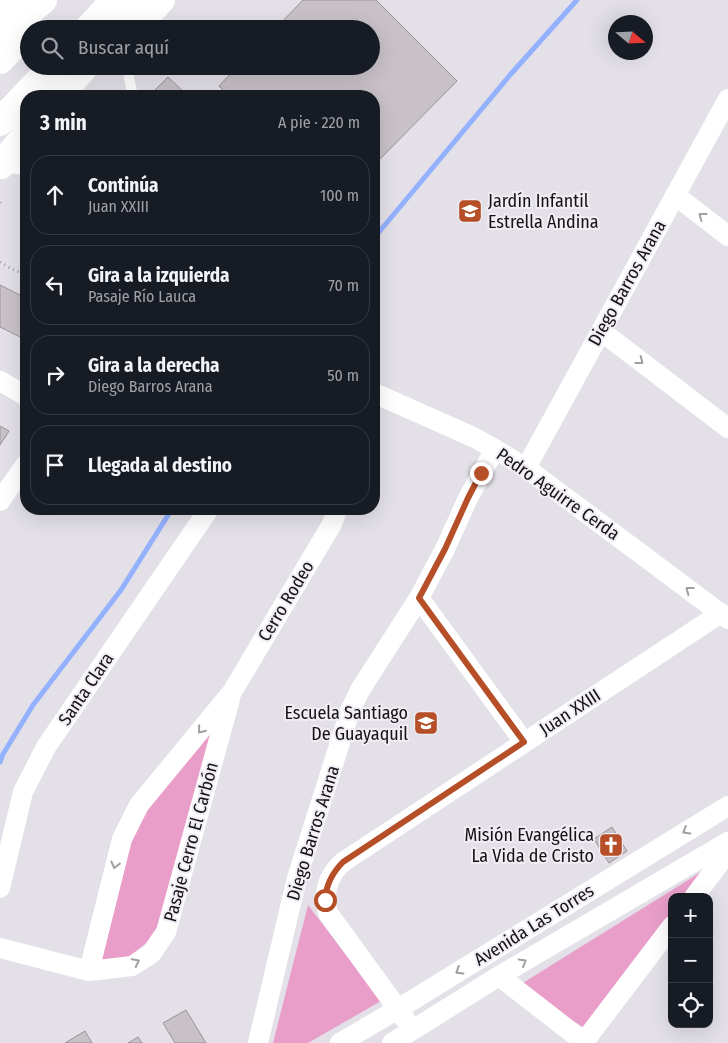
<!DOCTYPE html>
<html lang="es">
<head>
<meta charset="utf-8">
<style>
	:root { --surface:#171b24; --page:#242831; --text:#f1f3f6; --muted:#9ea1a6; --line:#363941 }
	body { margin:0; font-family:"Fira Sans Condensed",sans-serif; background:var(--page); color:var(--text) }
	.controls { position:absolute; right:15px; bottom:15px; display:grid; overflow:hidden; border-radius:10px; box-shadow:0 5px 20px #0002 }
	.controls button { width:45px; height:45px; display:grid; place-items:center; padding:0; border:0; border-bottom:1px solid var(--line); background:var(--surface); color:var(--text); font:25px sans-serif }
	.compass { position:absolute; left:608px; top:15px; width:45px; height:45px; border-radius:50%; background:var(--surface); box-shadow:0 5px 20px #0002; rotate:109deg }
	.stop { position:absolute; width:15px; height:15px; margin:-11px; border:4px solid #b64f28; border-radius:50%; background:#fff }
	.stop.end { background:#b64f28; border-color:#fff; box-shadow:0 1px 5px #0008 }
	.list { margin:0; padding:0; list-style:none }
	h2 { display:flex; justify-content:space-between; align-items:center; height:65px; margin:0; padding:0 20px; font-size:21px }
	h2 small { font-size:16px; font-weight:400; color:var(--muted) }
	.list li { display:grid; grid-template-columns:32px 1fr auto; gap:15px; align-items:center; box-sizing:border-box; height:80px; margin:0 10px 10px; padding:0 10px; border:1px solid var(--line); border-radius:20px }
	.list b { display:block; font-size:19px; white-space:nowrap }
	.list p { margin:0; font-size:16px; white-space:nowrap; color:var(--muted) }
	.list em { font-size:16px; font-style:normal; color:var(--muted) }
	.icon { flex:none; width:28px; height:28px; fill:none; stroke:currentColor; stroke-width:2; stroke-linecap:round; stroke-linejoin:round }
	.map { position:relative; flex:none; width:728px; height:1043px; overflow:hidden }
	.search { position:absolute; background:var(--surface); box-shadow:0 5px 20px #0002; left:20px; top:20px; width:360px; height:55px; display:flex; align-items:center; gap:12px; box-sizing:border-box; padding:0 18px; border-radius:28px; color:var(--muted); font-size:19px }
	.panel { position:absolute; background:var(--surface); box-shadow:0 5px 20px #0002; left:20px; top:90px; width:360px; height:425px; border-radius:20px }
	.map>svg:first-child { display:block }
	.green { fill:#e89ec9 }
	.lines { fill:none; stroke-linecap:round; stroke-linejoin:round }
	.stream { stroke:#94b1fe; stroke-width:5 }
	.building { fill:#c8c1c8; stroke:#999399 }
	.path { stroke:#9e9ba2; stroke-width:3; stroke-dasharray:1 4; stroke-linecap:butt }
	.lane { stroke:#fff; stroke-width:10 }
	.street { stroke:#fff; stroke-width:20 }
	.secondary { stroke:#fff; stroke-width:28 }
	.highway { stroke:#fff; stroke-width:28 }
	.oneway { stroke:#a1a0a1 }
	.route { stroke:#b64f28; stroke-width:6 }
	.labels { text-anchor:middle; stroke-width:4; stroke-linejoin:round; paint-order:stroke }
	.poi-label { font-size:18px; fill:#141215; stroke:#f1edf5; text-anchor:end }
	.street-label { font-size:18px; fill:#141215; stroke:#f1edf5 }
</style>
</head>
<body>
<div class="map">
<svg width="728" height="1043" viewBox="0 0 728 1043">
	<rect width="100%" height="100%" fill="#e3e0e8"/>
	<path class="green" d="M220 712 159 933 126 959 95 961 127 838Z
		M709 867 687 897H672V916L586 1029 518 986Z
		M308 905 381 1001 308 1043H273Z"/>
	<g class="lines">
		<path class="stream" d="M374 238 510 75 577 0
			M0 762 3 754 33 705 121 590 172 509"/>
	</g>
	<path class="building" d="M303 0H376L457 81 374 165V96H229L219 86 238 66H371V29H275Z
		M168 77 188 96H149Z
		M0 285 26 298V340L0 327Z
		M0 426 9 431 0 445Z
		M612 827 627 851 609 863 594 839Z
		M186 1010 206 1043H175L163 1023Z
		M85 1031 92 1043H65Z
		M138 1037 142 1043H128Z"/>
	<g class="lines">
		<path class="path" d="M0 202V203
			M0 262 12 269 26 275"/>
		<path class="lane" d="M129 66V78L133 96
			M2 165 16 169 26 170"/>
		<path class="street" d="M675 195 728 236
			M601 331 728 428
			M0 381 26 396
			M374 393 473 437 495 449 526 468 728 619
			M526 468 728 99
			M0 501 26 464
			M419 598 524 742
			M0 888 23 792 46 747 209 509
			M694 897 728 852
			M0 948 89 971 132 966 151 954 166 932 230 699
			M89 971 122 839 139 805 232 692 332 524 336 513 334 509
			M499 976 584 1042
			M413 1030 328 913C322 894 328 875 343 862L721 613
			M258 1043 297 878 350 711 360 690 419 598 445 549 468 498 495 449
			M340 1043 398 1009 728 806
			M392 1043 499 976 728 842
			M583 1043 672 926"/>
		<path class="secondary" d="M0 13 13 0
			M133 29 161 0"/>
		<path class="highway" d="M88 29 115 0
			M116 29 140 0
			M0 36 43 0
			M0 60 29 30
			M59 96 85 66
			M0 122 53 66
			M1 165 26 135"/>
	</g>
	<defs><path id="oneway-chevron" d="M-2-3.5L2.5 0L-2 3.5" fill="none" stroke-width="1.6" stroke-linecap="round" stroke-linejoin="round" transform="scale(1.25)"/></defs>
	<g class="oneway">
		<use href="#oneway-chevron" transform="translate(702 216) rotate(-143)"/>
		<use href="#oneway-chevron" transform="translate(640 361) rotate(37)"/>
		<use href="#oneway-chevron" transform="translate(689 590) rotate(-143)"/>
		<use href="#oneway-chevron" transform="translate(201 730) rotate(129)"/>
		<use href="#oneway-chevron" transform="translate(686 831) rotate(149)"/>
		<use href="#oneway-chevron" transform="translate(115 865) rotate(104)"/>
		<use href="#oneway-chevron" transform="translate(136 962) rotate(-27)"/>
		<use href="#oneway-chevron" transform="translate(523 962) rotate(-30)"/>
		<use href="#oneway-chevron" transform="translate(459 971) rotate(148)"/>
	</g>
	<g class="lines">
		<path class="route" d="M325 900C326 885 333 872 343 862L524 742 419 598 445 549 468 498 481 473"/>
	</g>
	<defs>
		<symbol id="school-square" viewBox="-11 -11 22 22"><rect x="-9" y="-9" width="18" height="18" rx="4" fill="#b64f28" stroke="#f1edf5"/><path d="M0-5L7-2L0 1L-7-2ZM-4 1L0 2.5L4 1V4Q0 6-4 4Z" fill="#fff"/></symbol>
		<symbol id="church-square" viewBox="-11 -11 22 22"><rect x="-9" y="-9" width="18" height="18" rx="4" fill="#b64f28" stroke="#f1edf5"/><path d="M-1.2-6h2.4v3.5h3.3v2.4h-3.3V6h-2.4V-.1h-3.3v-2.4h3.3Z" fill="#fff"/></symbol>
	</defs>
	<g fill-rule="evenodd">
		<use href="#school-square" x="456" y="197" width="28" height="28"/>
		<use href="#school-square" x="412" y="709" width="28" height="28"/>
		<use href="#church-square" x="597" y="831" width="28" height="28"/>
	</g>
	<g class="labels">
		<g class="poi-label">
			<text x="488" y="207" text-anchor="start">Jardín Infantil<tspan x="488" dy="21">Estrella Andina</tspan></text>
			<text x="408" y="719">Escuela Santiago<tspan x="408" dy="21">De Guayaquil</tspan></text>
			<text x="594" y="841">Misión Evangélica<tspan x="594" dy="21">La Vida de Cristo</tspan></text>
		</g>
		<g class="street-label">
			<text transform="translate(627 283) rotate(-61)" y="6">Diego Barros Arana</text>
			<text transform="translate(558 494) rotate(35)" y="6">Pedro Aguirre Cerda</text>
			<text transform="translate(286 601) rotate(-59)" y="6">Cerro Rodeo</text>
			<text transform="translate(86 689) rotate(-56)" y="6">Santa Clara</text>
			<text transform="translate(570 712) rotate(-33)" y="6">Juan XXIII</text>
			<text transform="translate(313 833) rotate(-73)" y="6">Diego Barros Arana</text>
			<text transform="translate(191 842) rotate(-75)" y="6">Pasaje Cerro El Carbón</text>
			<text transform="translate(534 925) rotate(-32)" y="6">Avenida Las Torres</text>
		</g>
	</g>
</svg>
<div class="controls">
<button>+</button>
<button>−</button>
<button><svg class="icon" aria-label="locate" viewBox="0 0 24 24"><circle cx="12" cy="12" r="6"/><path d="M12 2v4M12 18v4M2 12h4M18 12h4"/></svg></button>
</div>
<svg class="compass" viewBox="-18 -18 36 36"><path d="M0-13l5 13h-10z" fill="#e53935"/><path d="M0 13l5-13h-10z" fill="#9ea1a6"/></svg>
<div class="stop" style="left:325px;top:900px"></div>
<div class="stop end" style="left:481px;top:473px"></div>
<div class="search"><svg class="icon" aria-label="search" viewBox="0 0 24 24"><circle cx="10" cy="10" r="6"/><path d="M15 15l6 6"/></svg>Buscar aquí</div>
<section class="panel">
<h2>3 min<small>A pie · 220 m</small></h2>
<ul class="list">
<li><svg class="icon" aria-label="ahead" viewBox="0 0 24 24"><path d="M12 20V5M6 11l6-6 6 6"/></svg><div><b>Continúa</b><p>Juan XXIII</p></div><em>100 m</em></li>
<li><svg class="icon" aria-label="left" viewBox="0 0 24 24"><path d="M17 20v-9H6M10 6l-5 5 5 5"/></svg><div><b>Gira a la izquierda</b><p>Pasaje Río Lauca</p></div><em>70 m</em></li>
<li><svg class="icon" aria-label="right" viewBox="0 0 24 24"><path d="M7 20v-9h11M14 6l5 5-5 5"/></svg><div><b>Gira a la derecha</b><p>Diego Barros Arana</p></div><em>50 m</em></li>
<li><svg class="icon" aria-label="arrive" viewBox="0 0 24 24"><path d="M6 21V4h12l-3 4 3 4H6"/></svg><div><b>Llegada al destino</b></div></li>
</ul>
</section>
</div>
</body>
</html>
